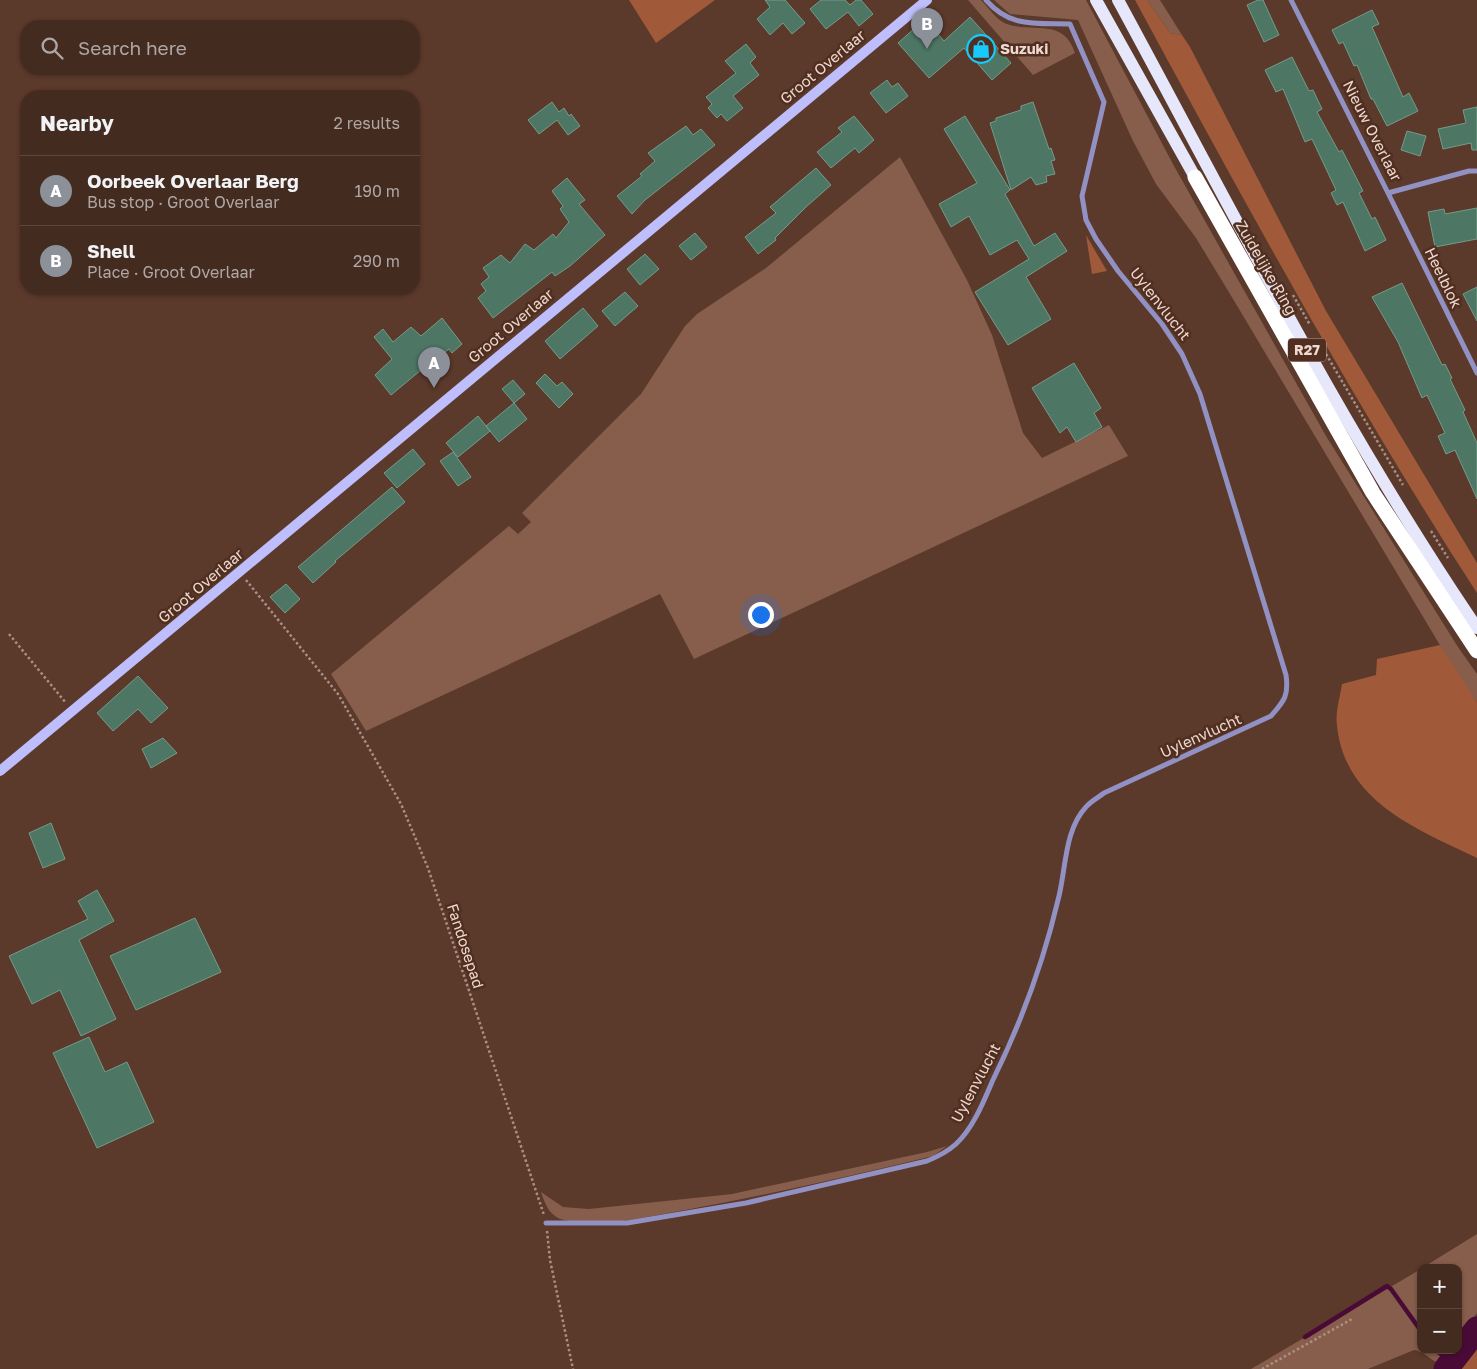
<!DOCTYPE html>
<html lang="en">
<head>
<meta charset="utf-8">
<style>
	:root { --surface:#442b20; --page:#4b3329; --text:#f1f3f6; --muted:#afa7a5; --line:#5c473e; --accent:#8c9099 }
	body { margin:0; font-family:"Golos Text",sans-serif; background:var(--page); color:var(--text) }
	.controls { position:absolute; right:15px; bottom:15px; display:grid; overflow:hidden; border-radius:10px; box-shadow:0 1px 4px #0004 }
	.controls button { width:45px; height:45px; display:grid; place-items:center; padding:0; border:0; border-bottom:1px solid var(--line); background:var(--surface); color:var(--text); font:25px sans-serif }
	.you { position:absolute; left:760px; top:614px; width:18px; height:18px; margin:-12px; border:4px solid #fff; border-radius:50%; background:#1a73e8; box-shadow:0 0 0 8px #1a73e833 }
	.badge { display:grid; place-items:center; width:32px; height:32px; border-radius:50%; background:var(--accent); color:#fff; font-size:16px; font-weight:700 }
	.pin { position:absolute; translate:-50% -41px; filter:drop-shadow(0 1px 2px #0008) }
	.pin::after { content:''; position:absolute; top:26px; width:18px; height:15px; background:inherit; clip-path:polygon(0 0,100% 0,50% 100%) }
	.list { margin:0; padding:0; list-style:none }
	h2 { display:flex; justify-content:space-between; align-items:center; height:65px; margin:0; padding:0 20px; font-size:21px }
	h2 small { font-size:16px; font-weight:400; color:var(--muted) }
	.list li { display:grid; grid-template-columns:32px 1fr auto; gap:15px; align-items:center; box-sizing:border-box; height:70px; padding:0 20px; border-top:1px solid var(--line) }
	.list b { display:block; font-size:19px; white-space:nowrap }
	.list p { margin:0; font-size:16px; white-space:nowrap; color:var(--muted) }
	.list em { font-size:16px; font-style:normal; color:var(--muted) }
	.icon { flex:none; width:28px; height:28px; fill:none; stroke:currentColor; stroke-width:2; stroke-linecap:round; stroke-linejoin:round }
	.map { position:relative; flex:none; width:1477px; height:1369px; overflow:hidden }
	.search { position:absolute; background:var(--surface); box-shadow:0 1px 4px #0004; left:20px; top:20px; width:400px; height:55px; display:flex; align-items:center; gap:12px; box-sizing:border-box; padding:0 18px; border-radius:20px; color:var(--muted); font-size:19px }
	.panel { position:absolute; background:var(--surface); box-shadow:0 1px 4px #0004; left:20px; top:90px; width:400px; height:205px; border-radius:20px }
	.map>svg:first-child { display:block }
	.green { fill:#875d4b }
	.forest { fill:#a05a3a }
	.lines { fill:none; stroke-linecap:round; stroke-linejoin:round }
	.stream { stroke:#490b35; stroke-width:4.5 }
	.river { stroke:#490b35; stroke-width:25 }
	.building { fill:#4e7664; stroke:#739c89 }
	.path { stroke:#ab8f84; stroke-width:2.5; stroke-dasharray:2.5 2.5; stroke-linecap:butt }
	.street { stroke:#9191c3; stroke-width:5 }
	.secondary { stroke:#bebefd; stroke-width:10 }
	.primary { stroke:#e6e7fb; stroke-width:12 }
	.highway { stroke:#fff; stroke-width:15 }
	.labels { text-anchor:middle; stroke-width:5; stroke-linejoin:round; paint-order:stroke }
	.shield { fill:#502f20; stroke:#bfa59a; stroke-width:1 }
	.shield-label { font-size:14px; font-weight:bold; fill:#eed8cf }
	.poi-label { font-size:15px; font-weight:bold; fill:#eed8cf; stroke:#502f20; text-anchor:start }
	.street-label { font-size:15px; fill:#eed8cf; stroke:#502f20 }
</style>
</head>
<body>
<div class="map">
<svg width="1477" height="1369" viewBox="0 0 1477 1369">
	<rect width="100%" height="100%" fill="#5b392b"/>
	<path class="green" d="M968 0H981C990 9 997 22 1010 25 1037 32 1064 19 1075 53L1033 75Z
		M994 0H1086L1174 166 1326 436 1458 647 1477 674V702L1459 677 1227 289 1196 238 1156 184 1133 141 1078 20 1010 14Z
		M1147 0H1160L1182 35 1170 33Z
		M900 157 967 280 992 335 1023 433 1042 458 1109 425 1128 456 694 659 660 594 366 731 331 674 509 526 518 534 531 522 522 513 641 394 685 326 697 314 766 268Z
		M947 1146 933 1156C851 1176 768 1195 685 1210 646 1217 603 1228 564 1220 550 1217 545 1204 541 1192L563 1207 589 1209 732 1194 927 1152Z
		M1477 1234V1313L1458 1339V1268H1422Z
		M1421 1269V1350H1450L1438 1363C1429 1359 1424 1351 1414 1350L1368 1369H1251Z"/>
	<path class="forest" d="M629 0H715L656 43Z
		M1135 0H1147L1170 33 1182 35 1190 47 1326 311 1477 563V593C1353 402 1244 201 1135 0Z
		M1086 235 1107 271 1092 274Z
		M1440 645 1477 702V858C1417 829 1345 802 1337 726 1335 713 1340 697 1342 684L1376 675 1377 659Z
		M1477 1342V1369H1457Z"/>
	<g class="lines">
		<path class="stream" d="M1305 1337 1387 1286 1391 1289 1421 1331
			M1435 1350 1452 1361"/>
		<path class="river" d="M1446 1369 1477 1329"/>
	</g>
	<path class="building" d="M765 0H785L805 23 792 34 783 23 770 35 757 19 770 7Z
		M821 0H845L850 5 856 0H861L873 14 859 26 848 12 826 29 810 9Z
		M1258 0H1263L1279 35 1264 42 1247 5Z
		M1372 10 1379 24 1372 27 1403 97 1409 93 1418 111 1387 126 1373 99H1371L1357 65 1354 66 1343 42 1339 44 1332 30Z
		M970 17 1011 63 992 80 964 48 929 78 898 43 925 19 944 41Z
		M746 44 756 57 750 63 759 75 733 96 743 108 727 121 721 114 717 118 708 108 712 104 706 97 736 73 725 61Z
		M1292 57 1309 91 1313 90 1322 109 1317 112 1339 152 1342 150 1363 191 1359 193 1372 219 1375 217 1386 240 1365 251 1343 202 1337 205 1331 193 1336 190 1312 139 1305 142 1283 89 1276 92 1265 70Z
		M887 80 892 87 898 83 908 96 886 113 870 93Z
		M552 102 559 112 564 108 569 116 571 114 580 126 568 135 557 120 539 134 528 120Z
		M1033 102 1049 149 1051 148 1055 160 1051 161 1055 174 1046 176 1047 182 1036 185 1031 177 1011 190 990 123 996 121V118L1021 110V106Z
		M1477 107V150H1472L1471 143 1443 149 1438 129 1466 123 1463 110Z
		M854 116 874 140 859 153 855 148 831 168 817 152 842 132 838 128Z
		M965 116 1010 190 1005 194 1034 246 1055 233 1067 251 1026 277 1051 319 1008 345 975 292 1029 259 1017 240 990 255 969 216 951 227 939 204 977 183 944 129Z
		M686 126 693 135 701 129 715 145 645 200 632 214 617 196 642 176 640 174 655 161 648 153Z
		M1407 131 1426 136 1420 156 1401 150Z
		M816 168 831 185 806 207 775 238 776 240 758 254 745 237 776 213 770 207Z
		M567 178 585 200 579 204 605 235 570 266 555 276 552 272 493 318 478 298 486 291 481 284 489 277 483 268 501 255 510 263 525 244 534 250 553 234 556 238 569 222 560 209 563 206 552 191Z
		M1477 208V239L1435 247 1428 212 1444 209 1445 214Z
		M695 233 707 247 691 260 679 246Z
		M645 254 659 269 640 285 627 269Z
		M1402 283 1442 365 1445 364 1452 378 1450 379 1465 410 1463 412 1477 443V499L1455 450 1446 454 1438 436 1445 433 1427 395 1422 398 1398 342 1372 297Z
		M1477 287V321L1463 294Z
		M625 292 638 306 615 326 602 311Z
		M583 308 598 326 560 359 545 341Z
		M442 318 462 344 452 353 449 349 427 365 391 395 375 375 392 359 374 337 383 329 393 342 411 327 421 336Z
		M1074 363 1101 408 1094 413 1102 427 1076 442 1067 427 1060 433 1032 388Z
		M545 374 557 386 562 382 573 394 559 408 536 383Z
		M513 380 525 394 514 403 502 389Z
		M514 403 527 419 499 442 486 426Z
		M478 416 490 431 458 457 446 443Z
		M413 449 425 464 397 488 384 473Z
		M453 452 471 477 458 486 440 461Z
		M392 487 405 502 335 561 336 562 313 583 298 567Z
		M286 584 300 599 285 613 270 597Z
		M138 676 168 708 151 723 138 709 113 731 97 713Z
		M163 738 177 753 151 768 142 749Z
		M51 823 65 859 43 868 29 833Z
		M97 890 114 921 79 940 116 1019 81 1036 60 990 32 1004 9 956 88 919 78 901Z
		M195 918 221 972 136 1010 110 956Z
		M89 1037 105 1072 127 1062 154 1122 97 1148 53 1053Z"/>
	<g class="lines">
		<path class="path" d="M1293 295 1310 325
			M1326 354 1403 485
			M1431 531 1448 558
			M246 580 338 694 401 804 428 868 544 1215
			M9 634 66 703
			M547 1231 550 1260 573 1369
			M1262 1369 1352 1319"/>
		<path class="street" d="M1291 0 1388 193 1469 171H1477
			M1388 193 1477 373
			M546 1223H627L746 1203 927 1161C937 1157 947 1152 956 1144 973 1128 983 1103 992 1082 1021 1023 1043 964 1058 900 1066 871 1064 830 1086 807 1091 801 1099 797 1104 793L1271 716C1284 701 1289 696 1286 675L1200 394 1182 354 1162 324 1118 271 1096 239 1086 220 1082 196 1104 102 1070 24C1036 23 1010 28 986 0"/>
		<path class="secondary" d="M0 771 927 0"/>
		<path class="primary" d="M1096 0 1195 177
			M1118 0C1233 212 1341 428 1477 628"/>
		<path class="highway" d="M1195 177 1373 493 1477 651"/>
	</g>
	<defs>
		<symbol id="shop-ring" viewBox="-11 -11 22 22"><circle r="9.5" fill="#502f20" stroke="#17cafb" stroke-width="1.5"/><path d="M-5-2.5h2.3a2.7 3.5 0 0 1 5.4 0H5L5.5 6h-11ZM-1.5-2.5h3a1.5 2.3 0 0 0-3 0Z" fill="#17cafb"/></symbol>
	</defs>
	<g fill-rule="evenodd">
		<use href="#shop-ring" x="965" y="33" width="32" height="32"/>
	</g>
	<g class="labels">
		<rect class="shield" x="1288" y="338.5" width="38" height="23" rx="4"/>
		<g class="shield-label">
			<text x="1307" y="355">R27</text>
		</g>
		<g class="poi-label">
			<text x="1000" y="54">Suzuki</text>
		</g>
		<g class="street-label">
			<text transform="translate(823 67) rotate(-40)" y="5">Groot Overlaar</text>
			<text transform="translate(1372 131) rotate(63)" y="5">Nieuw Overlaar</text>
			<text transform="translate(1266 268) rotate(60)" y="5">Zuidelijke Ring</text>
			<text transform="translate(1443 278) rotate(64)" y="5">Heelblok</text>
			<text transform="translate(1160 304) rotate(52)" y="5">Uylenvlucht</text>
			<text transform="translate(511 326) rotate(-40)" y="5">Groot Overlaar</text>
			<text transform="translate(201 586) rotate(-40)" y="5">Groot Overlaar</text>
			<text transform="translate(1201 736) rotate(-24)" y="5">Uylenvlucht</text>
			<text transform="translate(465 946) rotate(72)" y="5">Fandosepad</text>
			<text transform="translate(976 1083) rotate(-62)" y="5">Uylenvlucht</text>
		</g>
	</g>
</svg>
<div class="controls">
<button>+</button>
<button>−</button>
</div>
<div class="you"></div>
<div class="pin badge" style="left:434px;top:388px">A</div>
<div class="pin badge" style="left:927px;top:49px">B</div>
<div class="search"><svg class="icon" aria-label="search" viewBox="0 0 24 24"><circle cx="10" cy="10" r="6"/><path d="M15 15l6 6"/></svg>Search here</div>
<section class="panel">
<h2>Nearby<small>2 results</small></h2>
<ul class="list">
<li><span class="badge">A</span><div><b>Oorbeek Overlaar Berg</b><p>Bus stop · Groot Overlaar</p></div><em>190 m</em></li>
<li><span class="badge">B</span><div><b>Shell</b><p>Place · Groot Overlaar</p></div><em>290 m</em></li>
</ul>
</section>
</div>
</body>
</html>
